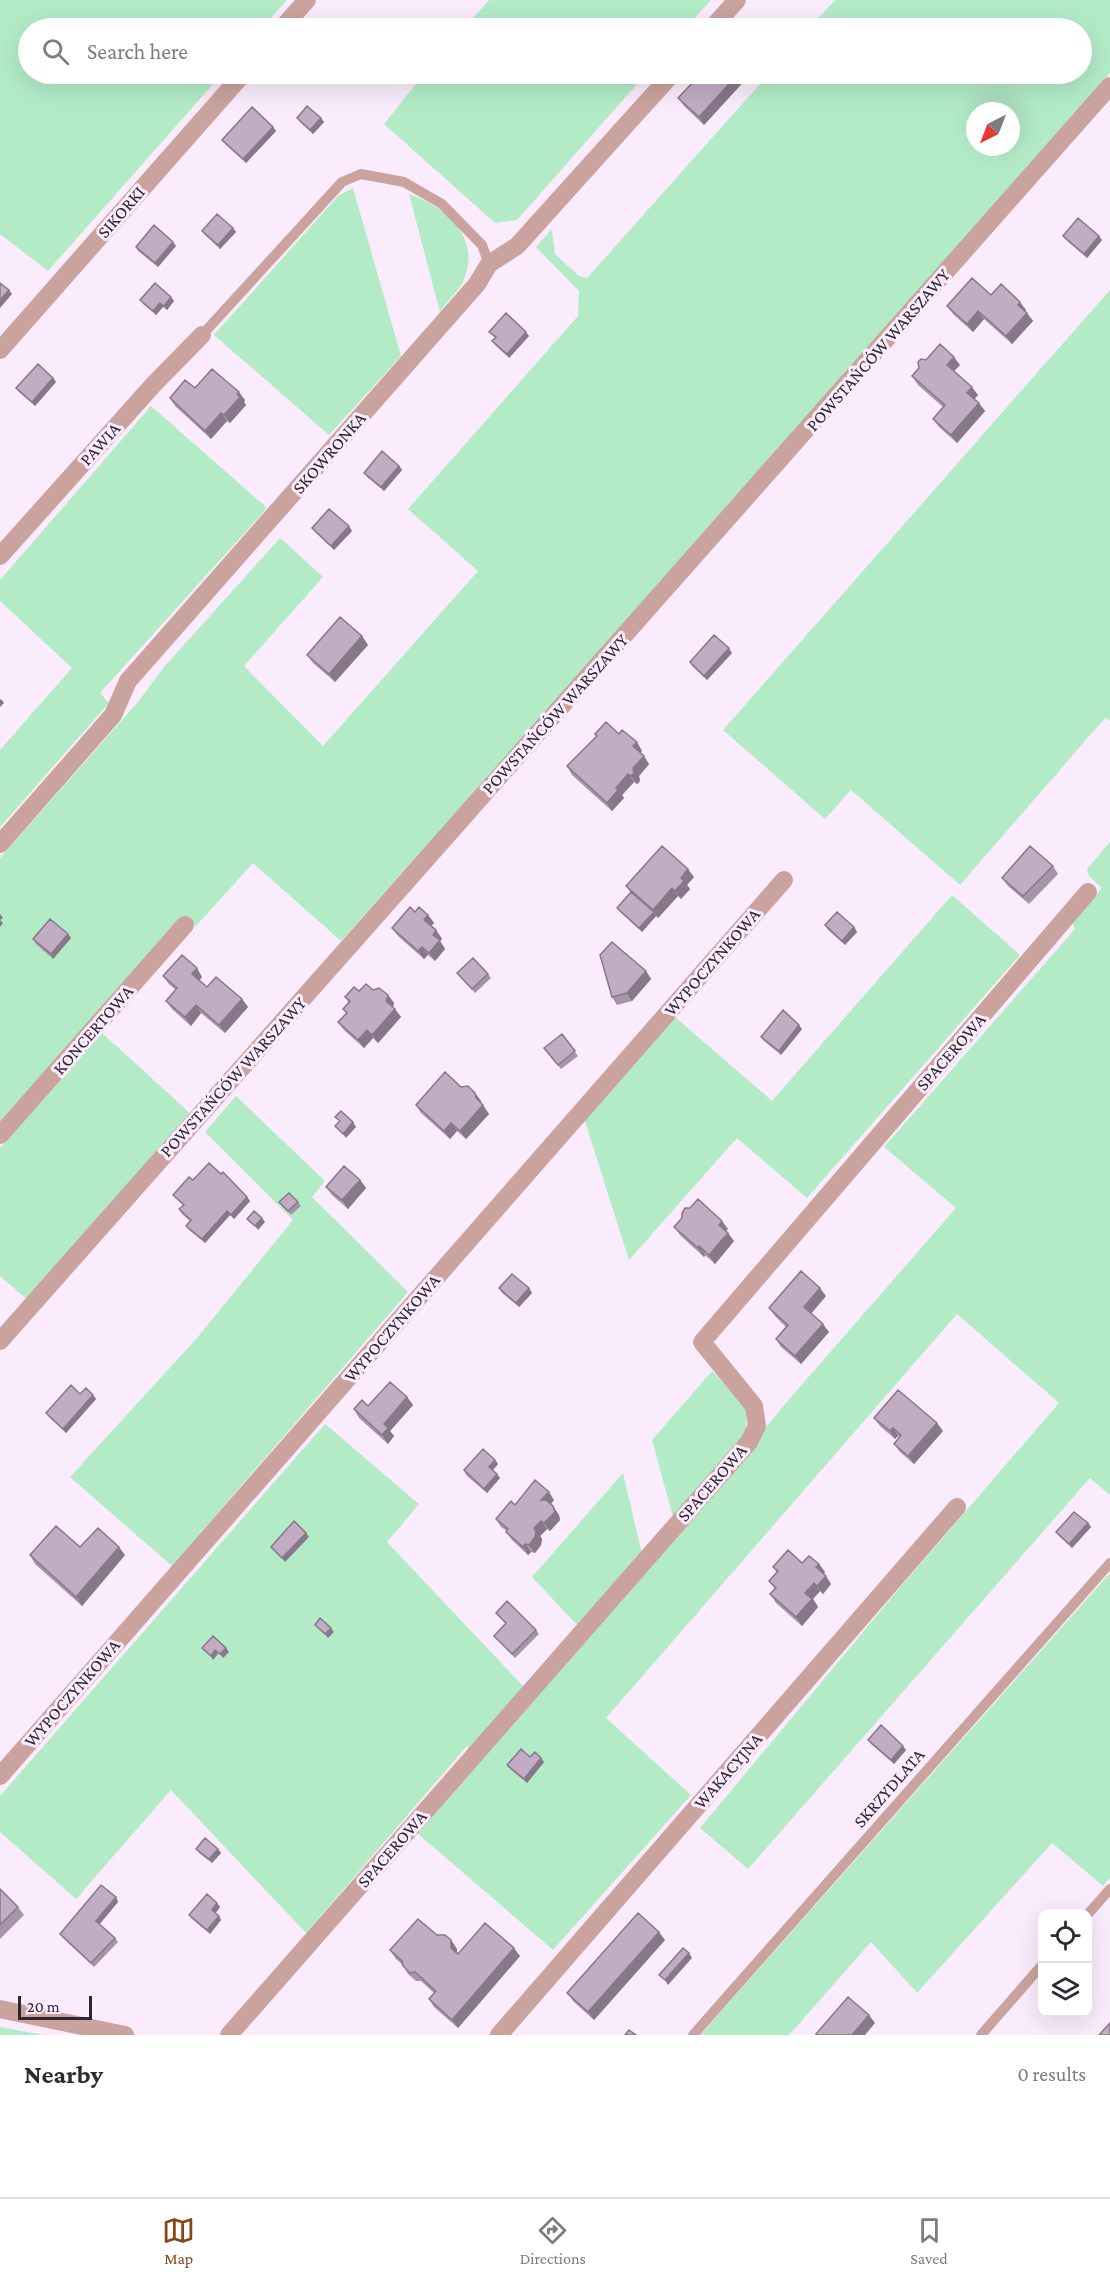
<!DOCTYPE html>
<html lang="en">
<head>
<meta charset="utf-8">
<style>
	:root { --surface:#fff; --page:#f7f7f7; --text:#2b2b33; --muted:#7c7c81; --line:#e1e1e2; --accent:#884614 }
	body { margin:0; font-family:"Crimson Pro",serif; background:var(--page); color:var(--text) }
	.controls { position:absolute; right:18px; bottom:18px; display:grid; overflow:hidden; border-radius:12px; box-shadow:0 6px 24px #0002 }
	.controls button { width:54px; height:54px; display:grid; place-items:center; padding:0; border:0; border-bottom:2px solid var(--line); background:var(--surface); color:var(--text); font:30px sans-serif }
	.compass { position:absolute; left:966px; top:102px; width:54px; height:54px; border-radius:50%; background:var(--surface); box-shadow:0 6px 24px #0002; rotate:222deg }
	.scale { position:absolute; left:18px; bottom:15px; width:74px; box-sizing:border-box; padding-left:6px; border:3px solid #2e2630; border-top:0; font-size:16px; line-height:21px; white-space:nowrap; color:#2e2630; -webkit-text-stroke:4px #faecfc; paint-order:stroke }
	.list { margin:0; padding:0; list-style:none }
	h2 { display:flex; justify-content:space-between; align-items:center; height:78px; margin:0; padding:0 24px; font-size:26px }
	h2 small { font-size:20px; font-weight:400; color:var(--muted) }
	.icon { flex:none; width:33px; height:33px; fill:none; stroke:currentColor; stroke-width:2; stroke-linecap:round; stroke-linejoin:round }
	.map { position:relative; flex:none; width:1110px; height:2035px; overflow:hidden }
	.search { position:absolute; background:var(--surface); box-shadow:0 6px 24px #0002; left:18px; right:18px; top:18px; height:66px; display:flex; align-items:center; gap:15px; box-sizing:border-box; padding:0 21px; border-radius:33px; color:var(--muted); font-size:22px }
	.sheet { height:162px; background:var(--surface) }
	nav { display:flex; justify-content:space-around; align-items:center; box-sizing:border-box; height:84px; border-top:2px solid var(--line); background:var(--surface); font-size:16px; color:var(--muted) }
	nav a { display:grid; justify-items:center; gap:3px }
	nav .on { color:var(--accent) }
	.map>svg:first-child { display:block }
	.green { fill:#b3ebc7; fill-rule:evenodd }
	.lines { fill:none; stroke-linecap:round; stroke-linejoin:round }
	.lane { stroke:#cba39e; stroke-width:10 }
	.street { stroke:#cba39e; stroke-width:18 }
	.wall { fill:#a694a9 }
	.shaded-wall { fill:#877889 }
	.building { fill:#c1acc4; stroke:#877889; stroke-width:1.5 }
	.labels { text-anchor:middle; stroke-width:6; stroke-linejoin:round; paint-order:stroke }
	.street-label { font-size:18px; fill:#2e2630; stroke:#faecfc }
</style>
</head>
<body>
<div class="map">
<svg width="1110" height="2035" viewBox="0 0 1110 2035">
	<rect width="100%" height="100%" fill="#faecfc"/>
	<path class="green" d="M0 0H287L262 28H28V74H222L48 271 0 234Z
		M489 0H711L686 28H464Z
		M835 0H1110V73L925 287 341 941 253 863 196 926 187 919 0 1130V858L138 702 164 667 280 538 323 577 244 666 323 746 478 571 408 509 578 316 579 291 536 247 552 229 555 254 579 276 587 278 769 74H1082V28H809ZM975 111H1011V147H975Z
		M424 74H646L517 220 495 223 384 124Z
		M353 188 401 356 329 435 214 335 338 196Z
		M409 194C445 207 480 235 465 277 461 289 447 301 440 312Z
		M1110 290V721L1105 718 960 885 851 790 825 819 723 730Z
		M151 406 267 508 100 693 109 703 0 827V750L72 668 0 601V580Z
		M1110 842V1495L1090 1478 748 1869 700 1828 898 1590 1059 1403 957 1314 606 1718 691 1795 553 1950 417 1833 684 1526 785 1404 956 1208 884 1147 1075 929 1072 922 1102 888 1089 876 1087 869Z
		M952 895 1020 955 807 1198 737 1138 629 1260 584 1118 674 1016 772 1101Z
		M101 1032 191 1114 29 1301 0 1276V1148Z
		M236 1096 325 1181 312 1197 408 1292 172 1566 70 1477 197 1338 293 1220 205 1132Z
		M712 1371 747 1407 746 1433 673 1517 652 1440Z
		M325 1424 419 1504 387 1542 524 1687 470 1750 467 1746 306 1933 171 1790 76 1899 0 1832V1796Z
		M623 1473 642 1554 578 1626 532 1577Z
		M1110 1573V1878L1103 1886 1052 1843 917 1993 871 1942 789 2035H700Z
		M0 2027 44 2035H0Z"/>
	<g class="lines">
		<path class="lane" d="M202 335 342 182 361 174 404 182 442 204 482 245 489 264
			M1088 1914 1110 1889
			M693 2035 1110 1563
			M981 2035 1042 1965"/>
		<path class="street" d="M282 28 307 0
			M712 28 737 0
			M0 350 243 74
			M0 556 154 384 202 335
			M0 844 113 715 128 681 477 284 489 264 517 246 672 74
			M0 1135 185 925
			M0 1341 1110 86
			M0 1776 784 880
			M0 2009 125 2035
			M229 2035 749 1442 757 1426 754 1406 702 1342 1088 892
			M499 2035 957 1507"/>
	</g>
	<path class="wall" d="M697 74H743L747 78 704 125 684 106 678 98 695 80 693 78Z
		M297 118H321L324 122 313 134 300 122Z
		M273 127 276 131 246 163 225 144 222 140Z
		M233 228 236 232 220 249 205 235 202 231Z
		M1063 236 1102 240 1087 258 1066 240Z
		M176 246 158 267 138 251 136 247Z
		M991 295 1026 310 1025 311 1033 321 1012 344 984 319 973 332 953 314 947 306Z
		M140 300 174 301 167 310 163 307 156 315 143 304Z
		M489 332 529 336 509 358 495 345 492 341 495 338Z
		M960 365 954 371 978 395 974 399 985 411 957 443 939 427 933 419 943 407 918 385 912 376 919 368Z
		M53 378 56 382 35 406 19 392 16 388Z
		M195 388 245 400 244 402 246 405 230 423 227 421 211 439 175 406 170 398Z
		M399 466 402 470 384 491 367 477 364 473Z
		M312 528 352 531 334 550 315 532Z
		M362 636 368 645 335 682 313 663 307 655Z
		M732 653 707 680 692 666 690 662Z
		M595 734H619L642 751 640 753 649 764 639 776 640 781 637 784 634 782 622 795 624 798 612 811 572 775 567 766 596 737Z
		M1053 866 1058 874 1029 904 1008 886 1002 878Z
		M694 877 687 885 690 889 681 899 678 896 658 918 656 916 642 932 620 912 617 908 631 893 626 886Z
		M415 912 428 915 434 923 431 926 436 930 442 939 440 941 445 949 435 961 428 955 424 959 398 936 392 928Z
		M825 925 854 927 857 932 845 945 828 930Z
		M68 934 71 938 53 959 36 944 33 939Z
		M646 971 651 979 632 1001 617 1005 612 997Z
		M457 973 488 974 491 978 475 993Z
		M163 976 202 977 199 980 207 987 242 999 248 1007 225 1033 201 1013 191 1026 172 1009 166 1001 176 990 169 984Z
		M373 990 388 995 394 1003 393 1007 401 1017 378 1043 373 1038 364 1048 344 1030 338 1022 346 1013 343 1009 349 1003 345 997 359 991Z
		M802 1029 781 1055 764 1041 761 1037Z
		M562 1034 578 1056 561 1069 544 1048Z
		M461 1087 475 1093 481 1101V1103L489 1114 466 1139 457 1131 450 1139 421 1113 416 1105Z
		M193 1180 247 1197 250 1201 234 1219 230 1215 205 1243 189 1230 186 1226 190 1221 182 1214 179 1209 183 1205 173 1195Z
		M360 1180 366 1188 348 1209 332 1195 326 1187Z
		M279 1202H298L301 1206 291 1215Z
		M674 1227 728 1229 726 1231 734 1241 715 1264 705 1255 704 1257 680 1235Z
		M499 1288H529L532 1293 519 1307 502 1293Z
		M826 1296 811 1313 829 1332 801 1364 781 1347 776 1339 786 1327 775 1316 769 1308Z
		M80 1394 93 1395 96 1399 66 1433 49 1417 46 1413Z
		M407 1397 413 1405 390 1431 394 1436 388 1444 359 1418 354 1409Z
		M874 1418 943 1431 914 1464 900 1452 894 1444 900 1437 898 1436 895 1439 880 1426Z
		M495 1460 498 1464 493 1470 500 1478 487 1493 466 1475 464 1470Z
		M554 1500 551 1504 559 1515 560 1520 550 1531 547 1529 540 1536 542 1539 541 1545 535 1553 531 1552 528 1555 512 1540 506 1532 507 1531 501 1527 496 1519 515 1505Z
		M1088 1523 1091 1527 1072 1548 1059 1536 1056 1532Z
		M80 1547 125 1555 82 1606 35 1564 30 1555Z
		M802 1563 819 1564 825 1572 823 1574 831 1584 823 1594 820 1591 813 1599 818 1607 802 1626 776 1603 770 1594 775 1589 769 1581 777 1573 773 1567Z
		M496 1613 536 1630 539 1634 515 1658 494 1636 506 1624Z
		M868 1740 906 1750 894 1764 871 1744Z
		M530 1757 544 1762 527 1783 510 1769 507 1765Z
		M196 1849H218L221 1853 212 1863 199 1853Z
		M0 1889 18 1907 24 1915 0 1939Z
		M116 1897 118 1902 99 1924 115 1938 118 1942 94 1967 63 1938 60 1934Z
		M217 1903 220 1907 215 1913 221 1920 210 1934 192 1919 189 1915Z
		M437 1935 451 1940 457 1949V1952L458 1954 520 1956 458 2028 434 2007 429 1999 434 1993 421 1981H416L408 1974 403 1965 396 1959 390 1950Z
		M665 1940 594 2020 573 2001 567 1993Z"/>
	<path class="shaded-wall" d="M738 74H743L747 78 704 125 699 117Z
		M321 118 324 122 313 134 310 130Z
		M273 127 276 131 246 163 243 159Z
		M233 228 236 232 220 249 218 245Z
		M1099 236 1102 240 1087 258 1084 254Z
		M173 242 176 246 158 267 155 263Z
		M9 290 12 294 0 308V300Z
		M171 297 174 301 167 310 164 306Z
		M1020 302 1026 310 1024 313 1018 305Z
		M160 303 163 307 156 315 153 311Z
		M978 311 984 319 973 332 967 324Z
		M1027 313 1033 321 1012 344 1006 336Z
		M526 332 529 336 509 358 507 354Z
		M954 357 960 365 952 373 947 365Z
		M53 378 56 382 35 406 32 402Z
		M972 387 978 395 973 401 967 393Z
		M239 392 245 400 244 402 246 405 230 423 224 415Z
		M979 403 985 411 957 443 951 435Z
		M221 413 227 421 211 439 205 431Z
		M399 466 402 470 384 491 381 487Z
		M349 526 352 531 334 550 331 546Z
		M362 636 368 645 335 682 329 674Z
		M729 648 732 653 707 680 704 676Z
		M1 699 4 703 0 707V700Z
		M637 742 642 751 639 754 633 746Z
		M644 756 649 764 639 776 640 781 637 784 631 776 633 768Z
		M628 774 634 782 622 795 624 798 612 811 607 803 616 788Z
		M688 869 694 877 687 885 690 889 681 899 675 891 681 878Z
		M672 888 678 896 658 918 653 910Z
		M654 912 656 916 642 932 639 928Z
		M0 914 3 918 0 920 3 923 0 927Z
		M428 915 434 923 429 928 424 920Z
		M854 927 857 932 845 945 842 941Z
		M436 930 442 939 440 941 445 949 435 961 429 953 433 935Z
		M68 934 71 938 53 959 51 954Z
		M422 947 428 955 424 959 418 951Z
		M197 968 202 977 198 982 192 974Z
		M646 971 651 979 632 1001 627 993Z
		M388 995 394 1003 392 1009 386 1001Z
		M242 999 248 1007 225 1033 219 1025Z
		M196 1005 201 1013 191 1026 185 1017Z
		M395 1009 401 1017 378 1043 372 1035Z
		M799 1025 802 1029 781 1055 779 1051Z
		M367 1030 373 1038 364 1048 358 1040Z
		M475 1093 481 1101V1106L476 1098Z
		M483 1105 489 1114 466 1139 460 1131Z
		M353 1122 356 1127 346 1138 343 1134Z
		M451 1123 457 1131 450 1139 444 1131Z
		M360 1180 366 1188 348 1209 342 1200Z
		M247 1197 250 1201 234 1219 231 1215Z
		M227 1211 230 1215 205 1243 202 1239Z
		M262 1218 265 1222 258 1230 255 1226Z
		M722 1221 728 1229 724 1233 719 1225Z
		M728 1233 734 1241 715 1264 709 1255Z
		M699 1246 705 1255 704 1257 698 1248Z
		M529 1288 532 1293 519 1307 516 1303Z
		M820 1288 826 1296 810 1315 804 1307Z
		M823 1324 829 1332 801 1364 795 1356Z
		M93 1395 96 1399 66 1433 63 1429Z
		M407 1397 413 1405 390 1431 394 1436 388 1444 382 1435 384 1424Z
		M937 1423 943 1431 914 1464 908 1456Z
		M893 1428 898 1436 895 1439 890 1431Z
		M495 1460 498 1464 492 1471 489 1467Z
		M497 1474 500 1478 487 1493 484 1489Z
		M549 1492 554 1500 547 1508 541 1500Z
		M553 1506 559 1515 560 1520 550 1531 544 1523Z
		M541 1521 547 1529 540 1536 542 1539 541 1545 535 1553 529 1545 534 1528Z
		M1088 1523 1091 1527 1072 1548 1069 1544Z
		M306 1533 309 1537 285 1562 282 1558Z
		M525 1544 531 1552 528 1555 523 1547Z
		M119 1547 125 1555 82 1606 76 1597Z
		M819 1564 825 1572 822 1576 816 1567Z
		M826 1576 831 1584 823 1594 817 1586Z
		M814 1583 820 1591 813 1599 818 1607 802 1626 796 1617 805 1593Z
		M331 1628 334 1632 328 1638 325 1634Z
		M226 1648 229 1652 223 1658 220 1654Z
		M215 1650 218 1654 213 1660 211 1656Z
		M903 1746 906 1750 894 1764 891 1760Z
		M541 1758 544 1762 527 1783 524 1779Z
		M218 1849 221 1853 212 1863 209 1859Z
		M116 1897 118 1902 99 1925 96 1921Z
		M217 1903 220 1907 215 1914 212 1910Z
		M219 1916 221 1920 210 1934 207 1930Z
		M659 1932 665 1940 594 2020 588 2012Z
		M451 1940 457 1949V1956L451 1948Z
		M514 1948 520 1956 458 2028 452 2020Z
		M689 1953 692 1958 668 1985 665 1980Z
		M869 2015 875 2023 865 2035H852Z"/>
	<path class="building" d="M697 74H738L699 117 678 98 695 80 693 78Z
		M307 106 321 118 310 130 297 118Z
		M252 107 273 127 243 159 222 140Z
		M217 214 233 228 218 245 202 231Z
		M1078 218 1099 236 1084 254 1063 236Z
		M154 225 173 242 155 263 136 247Z
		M972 278 991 295 1001 284 1020 302 1018 305 1027 313 1006 336 978 311 967 324 947 306Z
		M0 283 9 290 0 300Z
		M155 283 171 297 164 306 160 303 153 311 140 300Z
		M506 313 526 332 507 354 492 341 496 337 489 332Z
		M940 344 954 357 947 365 972 387 967 393 979 403 951 435 933 419 945 405 912 376 919 368 918 362 921 359 926 360Z
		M38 364 53 378 32 402 16 388Z
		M212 369 239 392 237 394 240 397 224 415 221 413 205 431 170 398 185 380 195 388Z
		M382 451 399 466 381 487 364 473Z
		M329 509 349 526 331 546 312 528Z
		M340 617 362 636 329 674 307 655Z
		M714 635 729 648 704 676 690 662Z
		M606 722 619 734 622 730 637 742 633 746 644 756 633 768 634 773 631 776 628 774 616 788 618 790 607 803 567 766 597 736 595 734Z
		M662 846 688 869 681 878 684 881 675 891 672 888 653 910 626 886Z
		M1030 846 1053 866 1023 896 1002 878Z
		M631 892 654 912 639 928 617 908Z
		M410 907 415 912 419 907 428 915 424 920 436 930 433 935 440 940 429 953 422 947 418 951 392 928Z
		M837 912 854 927 842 941 825 925Z
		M50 919 68 934 51 954 33 939Z
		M612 942 646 971 627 993 612 997 600 955Z
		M182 955 197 968 192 974 207 987 216 977 242 999 219 1025 196 1005 185 1017 166 1001 177 988 163 976Z
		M473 958 488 974 472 989 457 973Z
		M366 984 373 990 379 988 388 995 386 1001 395 1009 372 1035 367 1030 358 1040 338 1022 347 1013 343 1009 350 1001 345 997 354 987 359 991Z
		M783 1010 799 1025 779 1051 761 1037Z
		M562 1034 575 1051 558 1065 544 1048Z
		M445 1072 461 1087 468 1086 475 1093 476 1098 483 1105 460 1131 451 1123 444 1131 416 1105Z
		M341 1111 353 1122 343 1134 335 1126 340 1121 335 1117Z
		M209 1163 221 1174 223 1172 247 1197 231 1215 227 1211 202 1239 186 1226 191 1220 179 1209 184 1205 173 1195 189 1177 193 1180Z
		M344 1166 360 1180 342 1200 326 1187Z
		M289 1193 298 1202 288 1211 279 1202Z
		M698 1199 722 1221 719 1225 728 1233 709 1255 699 1246 698 1248 674 1227 682 1218V1213L685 1208H690Z
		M254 1211 262 1218 255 1226 247 1219Z
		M801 1271 820 1288 804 1307 823 1324 795 1356 776 1339 788 1325 769 1308Z
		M512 1274 529 1288 516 1303 499 1288Z
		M390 1382 407 1397 384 1424 388 1428 382 1435 354 1409 362 1400 368 1406Z
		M71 1385 80 1394 86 1388 93 1395 63 1429 46 1413Z
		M898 1390 937 1423 908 1456 894 1444 901 1435 893 1428 890 1431 874 1418Z
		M483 1449 495 1460 489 1467 497 1474 484 1489 464 1470Z
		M535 1480 549 1492 541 1500H546L553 1506 555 1512 544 1523 541 1521 534 1528 536 1531 535 1537 529 1545 525 1544 523 1547 506 1532 508 1529 496 1519 511 1501 515 1505Z
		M1074 1512 1088 1523 1069 1544 1056 1532Z
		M294 1521 306 1533 282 1558 271 1547Z
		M56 1526 80 1547 98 1528 119 1547 76 1597 30 1555Z
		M788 1550 802 1563 809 1556 819 1564 816 1567 826 1576 817 1586 814 1583 805 1593 812 1599 796 1617 770 1594 776 1588 769 1581 778 1571 773 1567Z
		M507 1601 536 1630 512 1654 494 1636 506 1623 496 1613Z
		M320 1618 331 1628 325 1634 315 1625Z
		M213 1636 226 1648 220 1654 215 1650 211 1656 202 1648Z
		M881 1725 903 1746 891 1760 868 1740Z
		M521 1749 530 1757 535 1752 541 1758 524 1779 507 1765Z
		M205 1838 218 1849 209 1859 196 1849Z
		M101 1885 116 1897 96 1921 115 1938 91 1963 60 1934Z
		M0 1889 18 1907 0 1925Z
		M207 1894 217 1903 212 1910 219 1916 207 1930 189 1915Z
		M638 1913 659 1932 588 2012 567 1993Z
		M418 1919 437 1935H445L451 1940V1948L458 1954 485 1923 514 1948 452 2020 429 1999 436 1991 415 1972 410 1973 403 1966 402 1961 390 1950Z
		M683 1948 689 1953 665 1980 659 1975Z
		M848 1997 869 2015 852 2035H817L816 2034Z
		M1110 2023V2035H1099Z
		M629 2030 636 2035H625Z"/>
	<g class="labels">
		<g class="street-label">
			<text transform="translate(121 212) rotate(-49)" y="6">SIKORKI</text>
			<text transform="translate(878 350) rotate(-49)" y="6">POWSTAŃCÓW WARSZAWY</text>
			<text transform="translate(100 444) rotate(-48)" y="6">PAWIA</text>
			<text transform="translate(329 453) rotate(-49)" y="6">SKOWRONKA</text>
			<text transform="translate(555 714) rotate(-48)" y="6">POWSTAŃCÓW WARSZAWY</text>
			<text transform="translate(712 962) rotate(-49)" y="6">WYPOCZYNKOWA</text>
			<text transform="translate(93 1030) rotate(-49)" y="6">KONCERTOWA</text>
			<text transform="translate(951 1052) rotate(-49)" y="6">SPACEROWA</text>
			<text transform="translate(233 1077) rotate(-48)" y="6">POWSTAŃCÓW WARSZAWY</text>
			<text transform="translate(392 1328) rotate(-49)" y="6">WYPOCZYNKOWA</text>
			<text transform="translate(712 1483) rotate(-49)" y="6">SPACEROWA</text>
			<text transform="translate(72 1693) rotate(-49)" y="6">WYPOCZYNKOWA</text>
			<text transform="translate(728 1771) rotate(-49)" y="6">WAKACYJNA</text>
			<text transform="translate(889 1788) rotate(-49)" y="6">SKRZYDLATA</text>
			<text transform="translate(392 1849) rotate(-49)" y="6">SPACEROWA</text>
		</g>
	</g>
</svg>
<div class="controls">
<button><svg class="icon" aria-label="locate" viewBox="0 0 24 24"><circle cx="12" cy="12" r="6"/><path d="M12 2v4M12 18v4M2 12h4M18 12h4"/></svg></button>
<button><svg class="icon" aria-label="layers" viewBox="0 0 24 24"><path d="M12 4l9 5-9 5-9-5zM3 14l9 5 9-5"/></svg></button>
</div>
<svg class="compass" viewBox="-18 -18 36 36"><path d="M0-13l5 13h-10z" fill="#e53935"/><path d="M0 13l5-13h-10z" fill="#7c7c81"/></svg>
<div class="scale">20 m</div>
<div class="search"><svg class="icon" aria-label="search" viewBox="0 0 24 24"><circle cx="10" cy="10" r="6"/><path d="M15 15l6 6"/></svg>Search here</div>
</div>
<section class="sheet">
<h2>Nearby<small>0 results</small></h2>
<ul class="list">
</ul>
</section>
<nav>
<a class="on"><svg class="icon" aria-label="map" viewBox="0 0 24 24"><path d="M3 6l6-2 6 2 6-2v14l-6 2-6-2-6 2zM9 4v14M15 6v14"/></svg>Map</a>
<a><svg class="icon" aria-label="directions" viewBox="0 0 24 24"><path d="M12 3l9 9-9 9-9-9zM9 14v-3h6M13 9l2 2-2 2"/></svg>Directions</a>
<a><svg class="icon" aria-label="saved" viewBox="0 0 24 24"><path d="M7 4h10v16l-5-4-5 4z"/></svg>Saved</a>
</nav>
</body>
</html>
